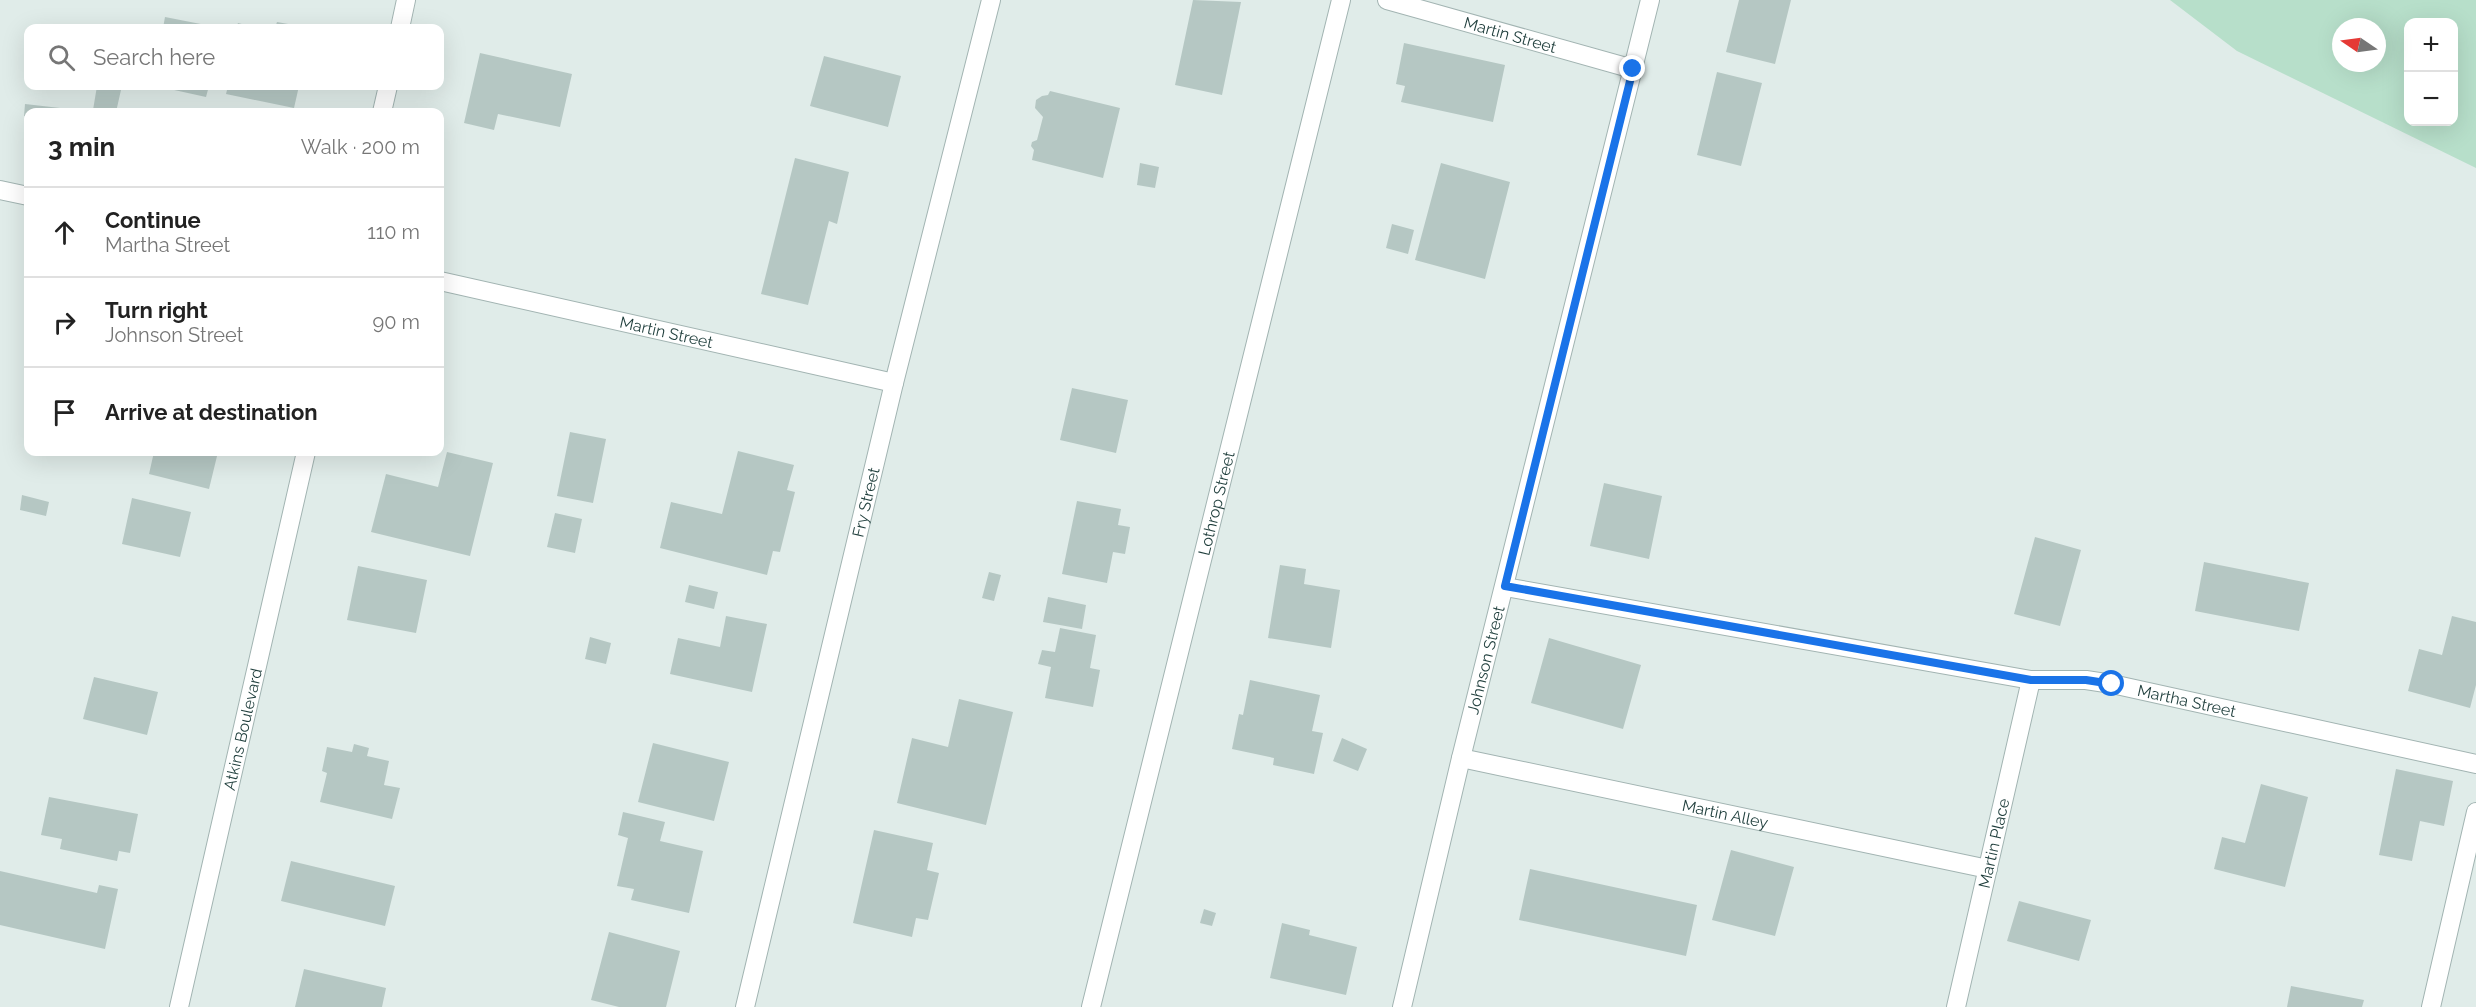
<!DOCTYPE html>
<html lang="en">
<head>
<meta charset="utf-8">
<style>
	:root { --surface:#fff; --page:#f6f6f6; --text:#222; --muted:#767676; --line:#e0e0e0 }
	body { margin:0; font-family:Raleway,sans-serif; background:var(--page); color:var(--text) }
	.controls { position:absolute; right:18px; top:18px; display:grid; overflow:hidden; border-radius:12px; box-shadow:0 6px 24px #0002 }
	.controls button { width:54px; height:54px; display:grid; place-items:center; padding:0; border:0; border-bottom:2px solid var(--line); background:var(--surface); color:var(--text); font:30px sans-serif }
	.compass { position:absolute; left:2332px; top:18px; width:54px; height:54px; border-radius:50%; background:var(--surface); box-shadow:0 6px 24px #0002; rotate:283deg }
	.stop { position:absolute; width:18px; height:18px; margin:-14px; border:4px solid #1a73e8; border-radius:50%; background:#fff }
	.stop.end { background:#1a73e8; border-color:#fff; box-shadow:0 2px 6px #0008 }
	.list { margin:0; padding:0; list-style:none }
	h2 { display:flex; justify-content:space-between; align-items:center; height:78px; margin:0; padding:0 24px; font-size:26px }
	h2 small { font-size:20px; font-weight:400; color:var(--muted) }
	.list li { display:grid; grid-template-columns:39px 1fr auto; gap:18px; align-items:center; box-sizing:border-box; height:90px; padding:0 24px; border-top:2px solid var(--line) }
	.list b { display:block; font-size:22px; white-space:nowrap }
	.list p { margin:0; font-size:20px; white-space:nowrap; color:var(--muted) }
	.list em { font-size:20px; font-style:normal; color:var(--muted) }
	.icon { flex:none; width:33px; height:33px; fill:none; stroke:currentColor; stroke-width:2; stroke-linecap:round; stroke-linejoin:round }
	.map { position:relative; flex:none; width:2476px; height:1007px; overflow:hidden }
	.search { position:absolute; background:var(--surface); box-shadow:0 6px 24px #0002; left:24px; top:24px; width:420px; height:66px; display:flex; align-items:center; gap:15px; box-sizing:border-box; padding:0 21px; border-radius:12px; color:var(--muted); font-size:22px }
	.panel { position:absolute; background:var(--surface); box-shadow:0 6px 24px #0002; left:24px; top:108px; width:420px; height:348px; border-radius:12px }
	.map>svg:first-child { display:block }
	.green { fill:#b7dfca; fill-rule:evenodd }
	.building { fill:#b5c7c3 }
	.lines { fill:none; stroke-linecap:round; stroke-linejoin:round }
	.service-casing { stroke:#a2b4b2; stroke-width:20 }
	.minor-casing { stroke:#a2b4b2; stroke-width:20 }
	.tertiary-casing { stroke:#a2b4b2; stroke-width:20 }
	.service { stroke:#fff; stroke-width:18 }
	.minor { stroke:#fff; stroke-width:18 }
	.tertiary { stroke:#fff; stroke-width:18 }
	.route { stroke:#1a73e8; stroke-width:8 }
	.labels { text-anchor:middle; stroke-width:4.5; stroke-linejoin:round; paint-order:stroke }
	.street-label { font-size:16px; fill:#1f3e3c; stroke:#f1f8f6 }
</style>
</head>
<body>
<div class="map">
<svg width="2476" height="1007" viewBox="0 0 2476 1007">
	<rect width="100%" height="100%" fill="#e0ece9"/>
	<path class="green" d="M2170 0H2476V168L2237 51ZM2408 22H2454V122H2408ZM2341 27H2377V63H2341Z"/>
	<path class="building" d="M1193 0 1241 2 1222 95 1175 85Z
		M1739 0H1791L1775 64 1726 52Z
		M165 17 216 27V28H163Z
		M277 22 305 27V28H275Z
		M238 23 257 28H236Z
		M1404 43 1505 65 1493 122 1401 102 1405 86 1396 84Z
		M480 53 572 74 560 127 498 114 494 130 464 123Z
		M824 56 901 76 888 127 810 106Z
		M1717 72 1762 83 1741 166 1697 155Z
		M97 86 121 90 116 112 93 110Z
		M156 86H209L206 97Z
		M228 86H299L294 108 226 94Z
		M1050 91 1120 108 1103 178 1032 160 1034 150 1031 146 1032 142 1037 140 1043 117 1035 108 1036 100 1042 96 1048 95Z
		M25 104 60 108V112H28V116H24Z
		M795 158 849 172 837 224 829 221 808 305 761 294Z
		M1140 163 1159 167 1155 188 1137 185Z
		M1441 163 1510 182 1485 279 1415 260Z
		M1392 224 1414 230 1408 254 1386 248Z
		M1072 388 1128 400 1116 453 1060 440Z
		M570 432 606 439 593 503 557 496Z
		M738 451 794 465 787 490 795 492 780 552 773 551 767 575 660 548 671 502 722 514Z
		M154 452H218L209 489 149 474Z
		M447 452 493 463 470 556 371 532 386 474 438 487Z
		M1604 483 1662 496 1649 559 1590 546Z
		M22 495 49 502 46 516 20 510Z
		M132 498 191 512 180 557 122 544Z
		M1077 501 1121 509 1118 525 1130 527 1125 554 1113 552 1107 583 1062 574Z
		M555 513 582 519 575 553 547 547Z
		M2035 537 2081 550 2060 626 2014 614Z
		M2204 562 2309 583 2299 631 2195 611Z
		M1280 565 1306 569 1304 584 1340 590 1331 648 1268 638Z
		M358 566 427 580 416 633 347 620Z
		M989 572 1001 575 994 601 982 598Z
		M689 585 718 592 714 609 685 602Z
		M1048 597 1086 605 1082 629 1043 622Z
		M726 616 767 624 752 692 670 674 678 638 720 647Z
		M2452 616 2476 622V685L2470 708 2408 691 2419 649 2442 655Z
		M1060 628 1096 635 1090 668 1100 670 1093 707 1045 698 1051 667 1038 664 1042 650 1055 652Z
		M590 637 611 643 606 664 585 659Z
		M1549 638 1641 665 1623 729 1531 703Z
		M94 677 158 692 147 735 83 719Z
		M1250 680 1320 695 1312 731 1323 733 1314 774 1273 765 1274 758 1232 749 1239 714 1243 715Z
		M959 699 1013 712 986 825 897 803 912 738 948 747Z
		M1342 738 1367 749 1358 771 1333 761Z
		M653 743 729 762 714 821 638 802Z
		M354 744 369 748 367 756 389 761 384 785 400 788 392 819 320 802 327 773 322 771 327 747 352 752Z
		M2396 769 2453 781 2444 826 2420 821 2412 861 2379 855Z
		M2261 784 2308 797 2285 887 2214 869 2222 837 2245 843Z
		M49 797 138 814 130 853 119 851 117 861 60 849 62 839 41 835Z
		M623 812 665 822 660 841 703 851 689 913 631 900 634 889 617 886 628 838 618 835Z
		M874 830 933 843 927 870 939 873 928 920 916 918 912 937 853 923Z
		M1731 850 1794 867 1775 936 1712 920Z
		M291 861 395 886 385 926 281 901Z
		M1530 869 1697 905 1686 956 1519 920Z
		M0 871 97 893 99 885 118 889 105 949 0 925Z
		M2019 901 2091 920 2079 961 2007 941Z
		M1204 909 1216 913 1212 926 1200 923Z
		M1282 923 1310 930 1309 935 1357 947 1346 995 1270 978Z
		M609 932 680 951 666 1007H619L591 1000Z
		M304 969 386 988 382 1007H295Z
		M2291 986 2364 1000 2362 1007H2287Z"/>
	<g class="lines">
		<defs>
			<g id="service">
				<path id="s1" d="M1461 758 1988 869"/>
			</g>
			<g id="minor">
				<path id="s2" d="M1387 0 1633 69"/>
				<path d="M400 28 406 0"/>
				<path d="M382 112 388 86"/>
				<path d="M0 190 28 196"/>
				<path id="s3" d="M440 281 894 383"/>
				<path id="s4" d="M1505 587 2031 680H2086L2112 684 2476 764"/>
				<path id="s5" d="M179 1007 306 452"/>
				<path id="s6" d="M745 1007 894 383 991 0"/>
				<path id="s7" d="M1091 1007 1341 0"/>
				<path id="s8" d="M1956 1007 2031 680"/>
				<path d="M2431 1007 2476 812"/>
			</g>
			<g id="tertiary">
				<path id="s9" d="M1402 1007 1461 758 1650 0"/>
			</g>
		</defs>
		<use href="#service" class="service-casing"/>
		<use href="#minor" class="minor-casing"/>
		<use href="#tertiary" class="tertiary-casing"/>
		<use href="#service" class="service"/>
		<use href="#minor" class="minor"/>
		<use href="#tertiary" class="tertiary"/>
	</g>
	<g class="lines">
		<path class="route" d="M1633 69 1505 586 2031 680H2086L2112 684"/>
	</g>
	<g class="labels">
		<g class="street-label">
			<text dy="6" stroke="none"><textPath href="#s2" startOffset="128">Martin Street</textPath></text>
			<text dy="6" stroke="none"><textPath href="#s3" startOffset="232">Martin Street</textPath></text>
			<text dy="6" stroke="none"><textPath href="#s6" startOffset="519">Fry Street</textPath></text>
			<text dy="6" stroke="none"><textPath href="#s7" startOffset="519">Lothrop Street</textPath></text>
			<text dy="6" stroke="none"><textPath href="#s9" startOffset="357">Johnson Street</textPath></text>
			<text dy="6" stroke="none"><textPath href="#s4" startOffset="692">Martha Street</textPath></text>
			<text dy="6" stroke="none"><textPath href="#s5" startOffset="285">Atkins Boulevard</textPath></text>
			<text dy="6" stroke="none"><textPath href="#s1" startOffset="270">Martin Alley</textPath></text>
			<text dy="6" stroke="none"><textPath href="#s8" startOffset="168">Martin Place</textPath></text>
		</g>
	</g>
</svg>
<div class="controls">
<button>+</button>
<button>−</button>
</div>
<svg class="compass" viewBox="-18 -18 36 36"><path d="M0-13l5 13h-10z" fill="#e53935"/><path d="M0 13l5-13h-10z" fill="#767676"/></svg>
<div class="stop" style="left:2112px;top:684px"></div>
<div class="stop end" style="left:1633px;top:69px"></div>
<div class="search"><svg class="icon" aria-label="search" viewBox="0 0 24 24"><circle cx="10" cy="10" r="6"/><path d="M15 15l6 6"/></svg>Search here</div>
<section class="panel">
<h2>3 min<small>Walk · 200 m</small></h2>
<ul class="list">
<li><svg class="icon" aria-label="ahead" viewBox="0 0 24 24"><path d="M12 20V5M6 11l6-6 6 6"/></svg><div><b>Continue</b><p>Martha Street</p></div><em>110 m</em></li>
<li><svg class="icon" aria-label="right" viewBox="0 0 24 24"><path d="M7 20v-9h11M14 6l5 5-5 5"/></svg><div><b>Turn right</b><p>Johnson Street</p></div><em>90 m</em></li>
<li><svg class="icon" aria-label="arrive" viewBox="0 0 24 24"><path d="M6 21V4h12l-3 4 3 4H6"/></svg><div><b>Arrive at destination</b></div></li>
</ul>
</section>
</div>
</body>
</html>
